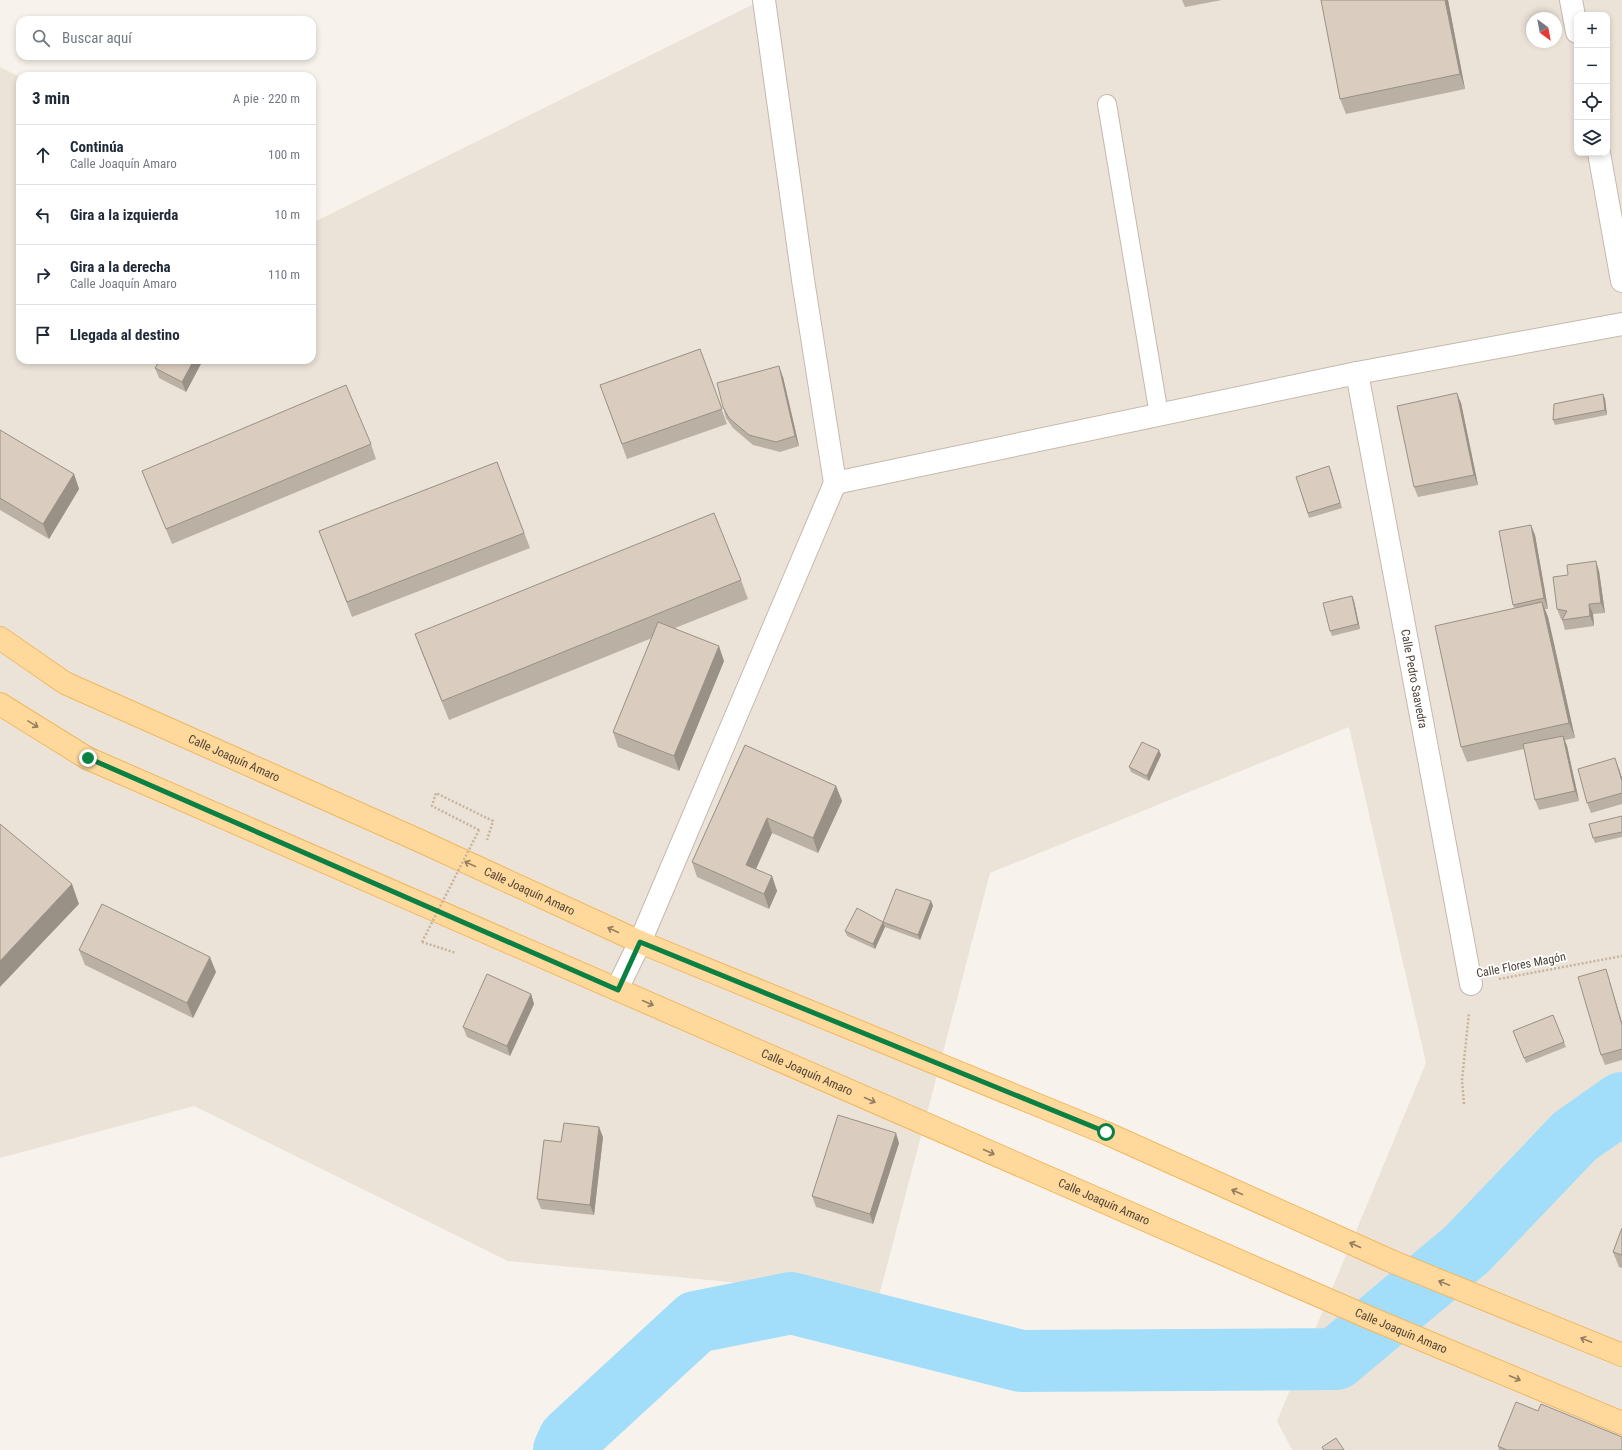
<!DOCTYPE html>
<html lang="es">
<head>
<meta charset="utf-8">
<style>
	:root { --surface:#fff; --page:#f2f2f3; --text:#1f2937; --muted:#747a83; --line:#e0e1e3 }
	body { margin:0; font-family:"Roboto Condensed",sans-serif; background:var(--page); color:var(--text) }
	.controls { position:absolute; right:12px; top:12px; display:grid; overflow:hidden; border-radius:8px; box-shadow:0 2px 6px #0003 }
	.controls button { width:36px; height:36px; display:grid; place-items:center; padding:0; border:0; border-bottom:1px solid var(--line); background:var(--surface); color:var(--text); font:20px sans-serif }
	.compass { position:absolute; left:1526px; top:12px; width:36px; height:36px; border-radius:50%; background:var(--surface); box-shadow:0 2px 6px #0003; rotate:148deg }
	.stop { position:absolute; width:12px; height:12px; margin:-9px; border:3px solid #0b8043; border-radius:50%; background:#fff }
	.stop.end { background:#0b8043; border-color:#fff; box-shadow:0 1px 4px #0008 }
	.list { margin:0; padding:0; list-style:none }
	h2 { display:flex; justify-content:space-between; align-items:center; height:52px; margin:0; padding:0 16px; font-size:17px }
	h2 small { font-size:13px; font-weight:400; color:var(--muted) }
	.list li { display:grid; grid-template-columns:26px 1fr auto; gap:12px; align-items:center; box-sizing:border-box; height:60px; padding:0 16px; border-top:1px solid var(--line) }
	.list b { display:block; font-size:15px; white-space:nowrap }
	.list p { margin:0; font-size:13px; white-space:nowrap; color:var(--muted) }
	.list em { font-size:13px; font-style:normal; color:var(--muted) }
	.icon { flex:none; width:22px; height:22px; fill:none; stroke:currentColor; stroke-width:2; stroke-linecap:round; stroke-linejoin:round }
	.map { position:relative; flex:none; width:1622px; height:1450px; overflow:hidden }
	.search { position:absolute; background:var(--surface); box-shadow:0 2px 6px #0003; left:16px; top:16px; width:300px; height:44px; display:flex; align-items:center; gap:10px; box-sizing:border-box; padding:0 14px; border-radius:12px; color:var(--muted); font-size:15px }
	.panel { position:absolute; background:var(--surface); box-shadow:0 2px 6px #0003; left:16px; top:72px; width:300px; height:292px; border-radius:12px }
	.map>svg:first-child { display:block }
	.residential { fill:#ebe3d8; fill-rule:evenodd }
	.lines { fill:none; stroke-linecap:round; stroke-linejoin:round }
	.river { stroke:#a2def9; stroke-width:62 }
	.lane-casing { stroke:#c4b9ac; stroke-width:20 }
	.street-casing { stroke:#c4b9ac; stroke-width:24 }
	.primary-casing { stroke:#f2b75e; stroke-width:24 }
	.path { stroke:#c7b39b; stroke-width:2.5; stroke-dasharray:2 2; stroke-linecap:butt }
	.lane { stroke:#fff; stroke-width:18 }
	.street { stroke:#fff; stroke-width:22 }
	.primary { stroke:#ffd99c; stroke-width:22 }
	.path-bridge { stroke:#c7b39b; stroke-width:2.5; stroke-dasharray:2 2; stroke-linecap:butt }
	.wall { fill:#bbb0a4 }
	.shaded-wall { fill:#999086 }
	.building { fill:#dacdbf; stroke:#999086 }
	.oneway { stroke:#947e5f }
	.route { stroke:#0b8043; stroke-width:5 }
	.labels { text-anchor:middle; stroke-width:3.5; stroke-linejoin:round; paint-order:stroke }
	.street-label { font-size:12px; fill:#4d4237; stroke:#fff }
</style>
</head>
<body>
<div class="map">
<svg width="1622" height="1450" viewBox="0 0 1622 1450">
	<rect width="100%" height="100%" fill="#f7f2eb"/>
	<path class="residential" d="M762 0H1622V1450H1292L1277 1421 1426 1063 1349 727 990 873 879 1296 508 1261 194 1106 0 1158V67L20 77V360H312V223ZM1577 15H1607V153H1577ZM1532 18H1556V42H1532Z"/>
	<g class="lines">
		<path class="river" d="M564 1450 569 1439 696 1322 791 1303 1021 1361 1336 1359 1467 1249 1575 1136 1622 1103"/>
		<defs>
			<path id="lane" d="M1107 104 1159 415"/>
			<g id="street">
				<path d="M1571 0 1577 32"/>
				<path d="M1599 153 1622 281"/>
				<path id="s1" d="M1357 373 1471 984"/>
				<path d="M835 483 1357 373 1622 324"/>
				<path d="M617 989 640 942 835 483 803 280 764 0"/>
			</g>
			<g id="primary">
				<path id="s2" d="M0 638 65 683 418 840 640 942 1106 1133 1391 1261 1622 1355"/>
				<path id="s3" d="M0 704 87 758 1370 1318 1622 1423"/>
			</g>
		</defs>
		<use href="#lane" class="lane-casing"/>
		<use href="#street" class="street-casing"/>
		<use href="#primary" class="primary-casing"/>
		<path class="path" d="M479 830 432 806 436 793 493 821 487 840
			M422 942 456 953
			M1499 979 1622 956
			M1464 1104 1462 1080 1469 1013"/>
		<use href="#lane" class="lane"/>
		<use href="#street" class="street"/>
		<use href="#primary" class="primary"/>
		<path class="path-bridge" d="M422 942 479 830"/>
	</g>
	<path class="wall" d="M1182 0H1222L1185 7Z
		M1448 0 1465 89 1346 114 1340 99Z
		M700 349 727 424 627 459 600 385Z
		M203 360 186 392 159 378 155 368Z
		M783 377 799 446 780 452 753 445 733 428 726 418 723 407Z
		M1603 394 1605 399 1607 415 1555 425 1553 420Z
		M1461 403 1478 485 1418 497 1414 487Z
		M0 430 74 474 79 489 49 539 0 510Z
		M371 444 376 459 172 544 148 486 142 471Z
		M497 462 530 548 352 617 319 531Z
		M1331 472 1342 508 1309 518 1296 477Z
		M1535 535 1548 609H1545L1548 617 1575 738 1565 740 1567 746 1579 801 1539 810 1535 800 1524 749 1467 762 1461 747 1514 608 1513 605Z
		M1599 571 1605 613 1593 614 1594 626 1565 630 1562 620V619H1561L1557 609Z
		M741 580 748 599 675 628 724 661 679 771 618 747 613 732 652 638 449 720 422 653 415 634Z
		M1352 596 1354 601 1360 629 1332 636 1330 631Z
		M745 745 836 786 842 801 818 853 772 833 756 869 772 876 777 891 769 909 697 877 692 862Z
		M1161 755 1149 781 1131 772 1129 767Z
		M1619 768 1622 778V804L1591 813 1587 803Z
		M1622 816V837L1595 843 1593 838Z
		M931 901 933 906 920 940 885 927 875 949 847 936 845 931 883 922Z
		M79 950 216 972 193 1018 85 965Z
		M1609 979 1622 1023V1060L1605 1065 1601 1055Z
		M531 994 534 1004 510 1056 467 1037 463 1027Z
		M1553 1015 1566 1047 1526 1063 1513 1031Z
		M603 1137 594 1215 541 1209 537 1199 561 1142Z
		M899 1143 873 1224 816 1207 812 1196Z
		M1622 1228V1268L1619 1267 1613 1252Z
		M1538 1411 1622 1450H1499L1498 1446Z"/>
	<path class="shaded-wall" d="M1445 0H1448L1465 89 1460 74Z
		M194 360H203L186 392 182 382Z
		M779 366 783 377 799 446 795 436Z
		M1457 393 1461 403 1478 485 1474 475Z
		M1603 394 1605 399 1607 415 1605 410Z
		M74 474 79 489 49 539 43 524Z
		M1531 525 1535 535 1548 609 1544 598Z
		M1596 561 1599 571 1605 613 1601 603Z
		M1352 596 1354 601 1360 629 1358 624Z
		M1542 602 1548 617 1575 738 1569 723Z
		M1589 604 1593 614 1594 626 1590 616Z
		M719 646 724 661 679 771 674 756Z
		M1563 736 1567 746 1579 801 1575 791Z
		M1159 750 1161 755 1149 781 1147 776Z
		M1615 758 1622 778V781Z
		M836 786 842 801 818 853 813 838Z
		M767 818 772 833 751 880 746 865Z
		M772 876 777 891 769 909 764 894Z
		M72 884 79 904 0 987V961Z
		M931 901 933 906 920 940 918 935Z
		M883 922 885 927 875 949 873 944Z
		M210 957 216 972 193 1018 187 1003Z
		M1606 969 1609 979 1622 1023V1025Z
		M531 994 534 1004 510 1056 507 1046Z
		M599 1127 603 1137 594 1215 590 1205Z
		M896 1133 899 1143 873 1224 870 1214Z"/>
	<path class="building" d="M1321 0H1445L1460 74 1340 99Z
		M700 349 722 409 622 444 600 385Z
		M160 360H194L182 382 155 368Z
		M779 366 795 436 776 442 749 435 729 418 723 407 717 383Z
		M346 385 371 444 166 529 142 471Z
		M1457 393 1474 475 1414 487 1397 406Z
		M1603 394 1605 410 1553 420 1554 404Z
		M0 430 74 474 43 524 0 498Z
		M497 462 524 533 347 602 319 531Z
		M1329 466 1340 503 1308 513 1296 477Z
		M714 513 741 580 442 701 415 634Z
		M1531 525 1544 598 1513 605 1499 531Z
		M1596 561 1601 603 1589 604 1590 616 1562 620 1567 611 1557 609 1553 577 1568 575 1567 565Z
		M1352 596 1358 624 1330 631 1323 603Z
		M1542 602 1569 723 1461 747 1435 626Z
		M658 622 719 646 674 756 613 732Z
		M1563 736 1575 791 1535 800 1523 744Z
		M1142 742 1159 750 1147 776 1129 767Z
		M745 745 836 786 813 838 767 818 746 865 772 876 764 894 692 862Z
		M1615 758 1622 781V793L1587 803 1578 769Z
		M1622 816V832L1593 838 1589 824Z
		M0 824 72 884 0 961Z
		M896 889 931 901 918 935 883 922Z
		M102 904 210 957 187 1003 79 950Z
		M857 908 883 922 873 944 845 931Z
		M1606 969 1622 1025V1049L1601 1055 1578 977Z
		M487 974 531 994 507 1046 463 1027Z
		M1553 1015 1564 1042 1524 1058 1513 1031Z
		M838 1115 896 1133 870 1214 812 1196Z
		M564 1123 599 1127 590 1205 537 1199 544 1140 561 1142Z
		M1622 1228V1255L1613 1252Z
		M1516 1402 1538 1411 1541 1404 1622 1437V1450H1507L1498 1446Z
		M1336 1438 1344 1450H1324L1322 1447Z"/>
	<defs><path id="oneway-shaft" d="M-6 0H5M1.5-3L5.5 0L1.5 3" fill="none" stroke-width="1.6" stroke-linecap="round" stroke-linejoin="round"/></defs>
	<g class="oneway">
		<use href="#oneway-shaft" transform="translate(33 724) rotate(32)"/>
		<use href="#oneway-shaft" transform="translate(470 864) rotate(-155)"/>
		<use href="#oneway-shaft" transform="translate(613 930) rotate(-155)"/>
		<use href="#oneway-shaft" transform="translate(648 1003) rotate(24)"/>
		<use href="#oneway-shaft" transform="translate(870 1100) rotate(24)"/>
		<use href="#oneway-shaft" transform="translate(989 1152) rotate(24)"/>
		<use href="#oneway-shaft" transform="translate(1237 1192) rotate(-156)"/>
		<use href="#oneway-shaft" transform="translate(1355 1245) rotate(-156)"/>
		<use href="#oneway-shaft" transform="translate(1444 1283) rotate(-158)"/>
		<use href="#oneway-shaft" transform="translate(1586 1340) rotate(-158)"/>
		<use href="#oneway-shaft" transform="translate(1515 1378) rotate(23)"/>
	</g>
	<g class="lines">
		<path class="route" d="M88 758 618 990 640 942 1106 1132"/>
	</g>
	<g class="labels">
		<g class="street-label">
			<text dy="4" stroke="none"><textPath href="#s1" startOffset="311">Calle Pedro Saavedra</textPath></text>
			<text dy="4" stroke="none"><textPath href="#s2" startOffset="264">Calle Joaquín Amaro</textPath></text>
			<text dy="4" stroke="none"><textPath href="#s2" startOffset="588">Calle Joaquín Amaro</textPath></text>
			<text transform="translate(1521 965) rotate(-11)" y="4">Calle Flores Magón</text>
			<text dy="4" stroke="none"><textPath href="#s3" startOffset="888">Calle Joaquín Amaro</textPath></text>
			<text dy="4" stroke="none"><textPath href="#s3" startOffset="1212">Calle Joaquín Amaro</textPath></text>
			<text dy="4" stroke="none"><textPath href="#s3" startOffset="1536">Calle Joaquín Amaro</textPath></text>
		</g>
	</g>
</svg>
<div class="controls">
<button>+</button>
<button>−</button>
<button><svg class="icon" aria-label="locate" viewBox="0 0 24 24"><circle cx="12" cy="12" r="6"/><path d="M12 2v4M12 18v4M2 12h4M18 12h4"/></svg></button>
<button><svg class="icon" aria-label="layers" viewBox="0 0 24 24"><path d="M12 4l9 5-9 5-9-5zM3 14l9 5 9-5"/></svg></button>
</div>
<svg class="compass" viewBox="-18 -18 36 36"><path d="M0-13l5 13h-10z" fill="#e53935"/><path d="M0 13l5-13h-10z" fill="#747a83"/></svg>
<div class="stop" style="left:1106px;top:1132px"></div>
<div class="stop end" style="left:88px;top:758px"></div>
<div class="search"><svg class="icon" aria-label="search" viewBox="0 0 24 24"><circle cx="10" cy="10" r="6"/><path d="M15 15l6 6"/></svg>Buscar aquí</div>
<section class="panel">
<h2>3 min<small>A pie · 220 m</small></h2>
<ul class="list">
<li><svg class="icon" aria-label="ahead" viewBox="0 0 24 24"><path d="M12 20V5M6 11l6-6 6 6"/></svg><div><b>Continúa</b><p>Calle Joaquín Amaro</p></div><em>100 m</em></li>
<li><svg class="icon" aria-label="left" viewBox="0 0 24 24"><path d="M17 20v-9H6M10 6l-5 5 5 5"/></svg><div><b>Gira a la izquierda</b></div><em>10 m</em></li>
<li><svg class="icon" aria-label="right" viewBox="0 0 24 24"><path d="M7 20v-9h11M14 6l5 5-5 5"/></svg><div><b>Gira a la derecha</b><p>Calle Joaquín Amaro</p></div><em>110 m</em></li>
<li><svg class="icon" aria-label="arrive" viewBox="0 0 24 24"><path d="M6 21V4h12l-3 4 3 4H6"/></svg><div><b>Llegada al destino</b></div></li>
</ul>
</section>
</div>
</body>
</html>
